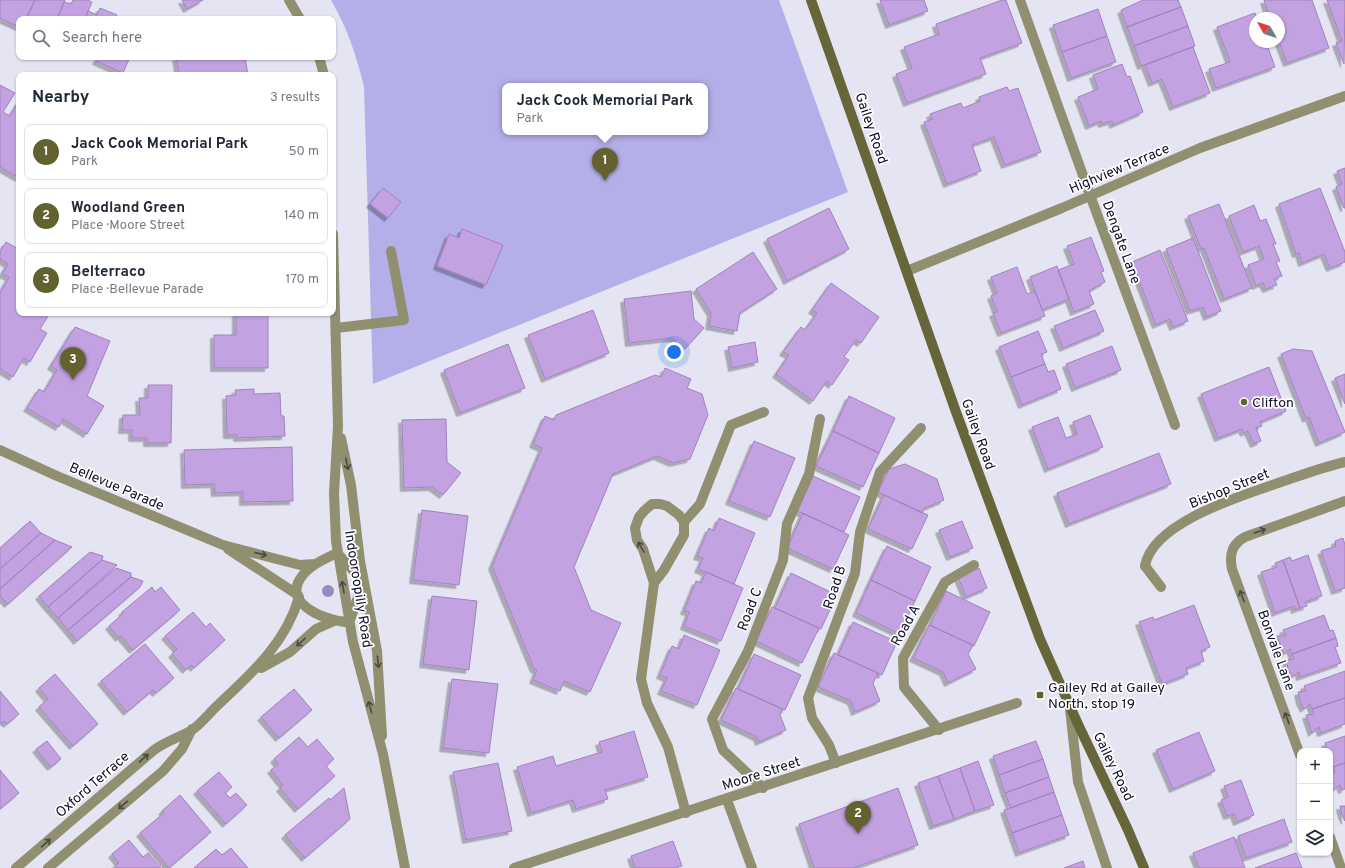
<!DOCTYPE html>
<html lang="en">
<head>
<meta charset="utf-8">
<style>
	:root { --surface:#fff; --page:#f6f6f7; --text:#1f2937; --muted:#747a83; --line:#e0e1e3; --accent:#63622f }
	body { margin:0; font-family:Overpass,sans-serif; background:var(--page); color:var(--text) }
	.controls { position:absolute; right:12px; bottom:12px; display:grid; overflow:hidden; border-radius:8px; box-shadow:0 1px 3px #0004 }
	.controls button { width:36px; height:36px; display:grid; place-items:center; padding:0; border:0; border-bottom:1px solid var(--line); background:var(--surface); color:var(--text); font:20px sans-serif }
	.compass { position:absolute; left:1249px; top:12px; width:36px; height:36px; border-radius:50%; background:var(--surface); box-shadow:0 1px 3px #0004; rotate:309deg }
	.you { position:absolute; left:674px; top:352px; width:14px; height:14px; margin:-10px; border:3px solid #fff; border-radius:50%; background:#1a73e8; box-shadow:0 0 0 6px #1a73e833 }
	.badge { display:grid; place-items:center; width:26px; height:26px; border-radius:50%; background:var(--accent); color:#fff; font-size:13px; font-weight:700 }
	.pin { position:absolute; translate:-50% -33px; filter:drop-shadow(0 1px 2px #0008) }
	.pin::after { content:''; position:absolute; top:21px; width:14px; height:12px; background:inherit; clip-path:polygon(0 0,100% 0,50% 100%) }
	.popup { position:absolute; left:502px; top:83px; width:206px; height:52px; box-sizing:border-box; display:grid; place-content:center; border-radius:8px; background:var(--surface); filter:drop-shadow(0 1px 3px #0005); font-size:13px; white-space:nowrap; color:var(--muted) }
	.popup b { font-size:15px; color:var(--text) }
	.popup::after { content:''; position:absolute; left:50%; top:100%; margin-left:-8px; border:8px solid transparent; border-top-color:var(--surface) }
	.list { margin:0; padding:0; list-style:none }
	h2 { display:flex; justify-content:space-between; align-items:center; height:52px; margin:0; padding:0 16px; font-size:17px }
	h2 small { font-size:13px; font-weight:400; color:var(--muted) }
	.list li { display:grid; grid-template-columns:26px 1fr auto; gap:12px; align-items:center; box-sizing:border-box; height:56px; margin:0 8px 8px; padding:0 8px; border:1px solid var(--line); border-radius:8px }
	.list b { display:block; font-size:15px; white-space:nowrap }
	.list p { margin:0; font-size:13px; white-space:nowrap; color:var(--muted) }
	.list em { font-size:13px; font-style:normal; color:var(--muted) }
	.icon { flex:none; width:22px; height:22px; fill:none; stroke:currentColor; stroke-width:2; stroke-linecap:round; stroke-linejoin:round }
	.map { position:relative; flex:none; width:1345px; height:868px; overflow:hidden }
	.search { position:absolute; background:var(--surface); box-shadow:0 1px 3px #0004; left:16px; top:16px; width:320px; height:44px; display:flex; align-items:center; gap:10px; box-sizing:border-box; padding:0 14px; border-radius:8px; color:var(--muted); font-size:15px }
	.panel { position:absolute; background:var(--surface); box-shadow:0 1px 3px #0004; left:16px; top:72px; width:320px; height:244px; border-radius:8px }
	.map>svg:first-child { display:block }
	.green { fill:#b4afe8; fill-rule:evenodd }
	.building { fill:#c3a2e2; stroke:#a281c0; filter:url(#shadow) }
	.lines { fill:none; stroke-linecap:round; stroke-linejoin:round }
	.lane { stroke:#909071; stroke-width:10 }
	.street { stroke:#909071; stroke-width:10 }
	.secondary { stroke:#676638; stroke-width:10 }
	.tree { fill:#948ebc }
	.oneway { stroke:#4b4848 }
	.poi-dot { fill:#63622f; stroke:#fff; stroke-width:1.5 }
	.labels { text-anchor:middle; stroke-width:3.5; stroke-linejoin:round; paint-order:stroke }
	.street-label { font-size:14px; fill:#120e27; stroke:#fff }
	.poi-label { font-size:14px; fill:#120e27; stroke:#fff; text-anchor:start }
</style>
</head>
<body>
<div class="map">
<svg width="1345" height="868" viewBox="0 0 1345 868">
	<defs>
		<filter id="shadow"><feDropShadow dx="-3.5" dy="3.5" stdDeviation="0" flood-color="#0004"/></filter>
	</defs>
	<rect width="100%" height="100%" fill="#e5e4f3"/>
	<path class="green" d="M331 0H779L848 192 373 384 364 87C356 54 348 30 331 0ZM505 86H705V132H505Z"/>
	<path class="building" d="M0 0H35L26 19H19V27L0 18Z
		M35 0H65L57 19H26Z
		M73 0H87L92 2 85 19H57L64 2 71 4Z
		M182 0H203L187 9Z
		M880 0H924L928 11 889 25Z
		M1002 0H1006L1022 43 980 58 986 74 907 103 896 74 912 68 904 47 939 34 936 24Z
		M1143 0H1178L1181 7 1127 27 1121 10Z
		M1264 0H1312L1329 48 1287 63 1279 42V18H1270Z
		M1327 0H1345L1344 64 1336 43 1342 41Z
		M1181 7 1188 26 1134 46 1127 27Z
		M100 8 117 15 115 19H85L88 11 97 15Z
		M1098 9 1107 36 1062 52 1053 25Z
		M1255 13 1257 18H1255V42H1266L1275 67 1216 88 1209 69 1230 62 1217 27Z
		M1188 26 1195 46 1141 66 1134 46Z
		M1107 36 1116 62 1071 78 1062 52Z
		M1193 47 1210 93 1173 107 1162 79 1152 83 1145 65Z
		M98 57H130L123 73 96 61Z
		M176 57H245L248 75H179Z
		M1122 64 1127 77 1130 76 1143 112 1113 125 1112 121 1102 124 1101 121 1089 126 1078 97 1098 89 1093 75Z
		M0 85 15 93 3 112 10 116 19 101V178L0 167Z
		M1007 87 1009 91 1018 88 1041 152 1005 165 994 137 972 145 981 171 947 184 924 122 932 119 930 114 961 103 963 108 980 101 979 97Z
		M1345 168V208H1344L1336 187 1342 184 1337 171Z
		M383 188 401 202 388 218 370 204Z
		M1320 188 1345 252V262L1330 268 1324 254 1302 263 1299 253 1296 254 1279 204Z
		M1219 204 1252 288 1224 299 1204 248 1201 249 1188 216Z
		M1254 205 1260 221 1266 219 1276 244H1273L1280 261 1276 262 1282 276 1274 279 1277 285 1266 289 1263 283 1256 286 1248 265 1264 259 1259 246 1243 252 1229 216Z
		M829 208 849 249 787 281 767 239Z
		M462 229 503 245 486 285 437 266 449 234 459 238Z
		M1091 237 1104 271 1101 272 1105 282 1089 291 1094 304 1074 312 1058 270 1074 264 1067 246Z
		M1193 238 1221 311 1207 317 1203 307 1190 311 1166 249Z
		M6 242 17 248 19 244V313H50L40 329 47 333 30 362 24 358 13 377 0 369V293L9 277 2 274 8 264 0 259V252Z
		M1160 250 1188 321 1173 327 1170 319 1156 325 1132 262Z
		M753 252 777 289 740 313 737 331 709 326 711 313 696 289Z
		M1057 266 1069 299 1042 310 1030 277Z
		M1017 267 1027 294 1035 291 1045 316 1001 333 993 313 997 312 991 296 997 293 991 277Z
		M831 283 879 317 861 343 856 340 844 357 849 360 832 385 827 381 813 401 776 374 789 355 783 352 801 327 805 330 817 313 812 310Z
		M691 291 694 319 704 328 685 349 672 338 629 343 624 299Z
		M593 310 609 353 545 379 528 335Z
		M1095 310 1104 331 1063 348 1054 326Z
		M236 313H268V368H214V335H236Z
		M75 327 110 341 87 396 104 406 87 434 63 419 59 427 27 408 39 389 44 392 57 370 51 366Z
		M1038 331 1047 352 1041 354 1045 364 1011 377 999 347Z
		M755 342 758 362 732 368 728 347Z
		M508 344 525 388 460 413 444 370Z
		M1112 346 1121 370 1075 388 1066 364Z
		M1293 349 1312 351 1345 432 1319 443 1309 417 1306 419 1281 354Z
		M1045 364 1048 372 1054 370 1061 389 1022 405 1011 377Z
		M1269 367 1286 411 1260 422 1262 426 1256 428 1261 441 1254 444 1248 431 1244 433 1242 429 1218 438 1201 394Z
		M665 368 691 379 687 388 702 394 708 415 690 459 673 463 657 456 613 474 574 567 591 610 621 623 590 692 564 681 560 691 533 680 537 670 534 669 492 566 542 448 533 444 545 416 554 420 556 415 655 375 661 377Z
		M1345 374V404L1335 378Z
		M148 385H172L171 443H147V438H132V430H122L123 415H140L139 398H148Z
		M254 389V394L280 393 281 416H284L285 436 237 438V435H227L226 396 236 395 235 390Z
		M849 396 895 418 879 453 833 431Z
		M1090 415 1103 447 1048 469 1032 427 1058 417 1066 438 1077 434 1073 422Z
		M446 419 447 462 461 473 443 495 432 487 404 488 402 420Z
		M833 431 879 453 863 487 816 466Z
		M754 441 795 458 770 517 729 501Z
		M292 447 293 501 243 502V492L215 493 214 484 185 485 184 450Z
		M1159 453 1171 484 1069 524 1057 493Z
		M905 464 937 479 944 500 923 509 922 513 878 492 889 469Z
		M813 476 860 497 844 532 797 511Z
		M884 495 928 515 912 549 868 529Z
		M422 510 468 516 459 585 413 580Z
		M803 513 849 535 833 569 787 548Z
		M719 518 755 533 734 584 698 569 703 558 697 556 709 528 714 531Z
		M30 521 41 533 0 569V548Z
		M962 521 973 548 950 557 939 530Z
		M41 533 55 540 0 589V569Z
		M1343 538 1345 545V588L1335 591 1321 551 1336 546 1335 541Z
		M55 540 72 547 8 604 0 596V589Z
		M887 546 931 567 915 601 871 580Z
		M90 552 103 556 102 560 48 607 39 596Z
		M1308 555 1322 596 1305 602 1307 606 1300 608 1283 560 1290 557 1292 561Z
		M102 560 117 565 58 618 48 607Z
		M1283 560 1300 608 1295 610 1294 606 1275 613 1261 572 1277 567 1275 563Z
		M116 568 131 573V577L68 630 58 618Z
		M979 568 987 588 966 597 958 577Z
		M706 572 743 588 721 641 684 626 689 612 684 611 696 581 701 583Z
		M791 573 837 595 821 629 775 608Z
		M131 577 143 581 140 587 77 641 68 630Z
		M871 580 915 601 900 634 856 613Z
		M152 587 155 592 161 587 180 610 133 650 121 636 119 638 109 626 123 614 122 612Z
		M946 591 990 612 974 646 930 625Z
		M432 596 477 601 469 670 423 664Z
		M1194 605 1210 647 1201 651 1204 661 1186 668 1188 674 1162 684 1139 622 1153 617 1154 620Z
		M772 607 819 628 802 663 756 641Z
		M193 612 206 627 210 623 225 640 194 668 191 665 186 670 172 654 177 649 165 636Z
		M1324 615 1330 631 1333 630 1336 638 1292 654 1290 649 1284 654 1277 636H1286L1283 630Z
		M853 622 897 642 882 675 838 655Z
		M929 625 973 645 968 654 976 669 948 683 943 672 913 658Z
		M684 635 720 650 697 705 661 691 667 678 660 675 672 646 679 649Z
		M1336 638 1338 646 1335 647 1341 663 1300 677 1299 672 1292 677 1288 669 1286 660 1294 659 1292 654Z
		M145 644 174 678 156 693 153 690 127 712 101 681Z
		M834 653 878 673 873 683 880 701 855 712 851 701 818 687Z
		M754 654 801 675 785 710 738 689Z
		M1345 671V698L1312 709 1310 704 1304 709 1300 701 1298 692 1306 691 1304 686Z
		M55 674 98 724 73 746 39 707 48 699 39 688Z
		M452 679 498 684 489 753 443 748Z
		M736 688 782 709 780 715 786 730 759 742 757 737 721 720Z
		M294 689 312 710 279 738 261 717Z
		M0 691 19 714 7 724 4 721 0 724Z
		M1345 698V724L1321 733 1319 727 1312 733 1306 715 1314 714 1312 709Z
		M634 731 648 777 605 790 608 799 576 809 573 800 531 813 517 767 553 756 556 766 602 752 599 742Z
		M1199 732 1215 771 1173 789 1156 750Z
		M1345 736V763L1333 767 1330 762V751H1319V749H1327L1325 743Z
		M299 737 308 747 317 739 334 759 326 766 335 776 298 809 280 788 283 785 271 770 278 764 274 759Z
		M47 741 61 759 51 767 36 749Z
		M1036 741 1043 759 999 775 993 756Z
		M1043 759 1049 777 1005 793 999 775Z
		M978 761 994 805 975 811 960 768Z
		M498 763 512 831 466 840 453 772Z
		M1345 763V789L1342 790 1340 785 1333 790 1330 784V772H1335L1333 767Z
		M960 768 975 811 954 819 938 776Z
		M0 770 19 793 0 809Z
		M219 772 232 787 225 793 230 798 236 793 247 805 226 824 197 791Z
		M938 776 954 819 933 826 918 783Z
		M1049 777 1054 792 1011 808 1005 793Z
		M1241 780 1254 815 1237 822 1234 814 1227 816 1221 800 1228 797 1224 786Z
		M344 788 350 819 305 858 285 835 329 798 330 800Z
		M898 788 918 845 853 868H814L799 824Z
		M1054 792 1062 815 1012 833 1004 810Z
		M180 795 211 832 169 868 140 833 164 813 162 811Z
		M1340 806H1345V821L1342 815Z
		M1062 815 1069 835 1019 853 1012 833Z
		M1284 819 1292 842 1246 858 1238 836Z
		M1234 837 1245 868H1199L1193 853Z
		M129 840 143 857 148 853 161 868H117L115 865 119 863 112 854Z
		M673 841 682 866 675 868H635L631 856Z
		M231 848 248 868H194L216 849 222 855Z
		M1296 853 1302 868H1255Z
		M1083 861 1085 868H1064Z"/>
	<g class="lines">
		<path class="lane" d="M1090 195 1175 425
			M336 328 404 320 391 251
			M684 522 700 504 731 425 764 412
			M1145 566 1161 587
			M654 583 664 570 684 535V522L679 515 667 506 660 504H652L644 511 639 517 635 528 637 540 643 549 654 583 641 679 647 703 668 747 686 813
			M1070 709 1078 782 1107 868
			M939 730 904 687 903 658 945 582 974 565
			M1300 755 1232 569C1229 554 1232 544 1245 537L1345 501
			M836 763 829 745 812 718 808 698 855 573 860 532 880 472 921 428
			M763 788 723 750 712 719 748 651 783 560 787 524 809 474 820 419
			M1330 837 1341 868"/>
		<path class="street" d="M289 0 300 19
			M1020 0 1090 195
			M319 57 324 75
			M333 234 338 426 334 493 336 541 353 642 383 754 405 868
			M907 271 1062 208 1200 148 1345 96
			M341 438 351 485 360 561 377 651 382 736
			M0 450 57 476 223 545 300 565 315 564
			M228 549 298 595
			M337 553C324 559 308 566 300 579 283 606 330 622 349 622
			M337 553 364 582
			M1145 566C1152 522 1244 495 1281 482 1302 475 1323 467 1345 462
			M350 620 363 583
			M261 668 290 652 316 629 334 621
			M727 800 752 868
			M16 868 154 750C166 741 180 737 192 730 202 723 210 712 219 704 252 673 286 643 299 597
			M48 868 163 771 182 749 192 729
			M514 868 1017 703"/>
		<path class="secondary" d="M811 0 956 412 1040 639 1077 722 1128 830 1144 868"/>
	</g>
	<circle class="tree" cx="328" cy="591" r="6"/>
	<defs><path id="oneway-shaft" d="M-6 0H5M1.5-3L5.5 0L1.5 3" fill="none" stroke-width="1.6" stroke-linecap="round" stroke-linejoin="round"/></defs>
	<g class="oneway">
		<use href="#oneway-shaft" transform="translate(347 464) rotate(78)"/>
		<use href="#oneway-shaft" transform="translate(1260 531) rotate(-19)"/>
		<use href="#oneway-shaft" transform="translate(641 547) rotate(-120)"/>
		<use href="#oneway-shaft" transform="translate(261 554) rotate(13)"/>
		<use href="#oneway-shaft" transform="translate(343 587) rotate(-100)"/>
		<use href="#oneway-shaft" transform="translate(1242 596) rotate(-110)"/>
		<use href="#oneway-shaft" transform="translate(301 642) rotate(138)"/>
		<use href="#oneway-shaft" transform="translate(378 662) rotate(84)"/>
		<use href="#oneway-shaft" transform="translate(370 707) rotate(-106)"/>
		<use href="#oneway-shaft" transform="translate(1287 718) rotate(-110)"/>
		<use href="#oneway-shaft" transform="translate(144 758) rotate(-41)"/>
		<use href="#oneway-shaft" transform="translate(123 805) rotate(140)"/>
		<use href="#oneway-shaft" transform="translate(46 843) rotate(-41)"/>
	</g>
	<g class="poi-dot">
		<circle cx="1244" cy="402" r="4"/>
		<rect x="1036" y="691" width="8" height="8" rx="2"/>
	</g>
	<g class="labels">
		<g class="street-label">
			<text transform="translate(872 128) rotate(71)" y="5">Gailey Road</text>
			<text transform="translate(1119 168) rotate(-23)" y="5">Highview Terrace</text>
			<text transform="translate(1122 242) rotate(70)" y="5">Dengate Lane</text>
			<text transform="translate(979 434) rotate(70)" y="5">Gailey Road</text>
			<text transform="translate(117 486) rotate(23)" y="5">Bellevue Parade</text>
			<text transform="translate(1229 488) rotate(-22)" y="5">Bishop Street</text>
			<text transform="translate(834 587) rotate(-72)" y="5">Road B</text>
			<text transform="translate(359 589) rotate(81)" y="5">Indooroopilly Road</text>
			<text transform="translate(749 609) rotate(-69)" y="5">Road C</text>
			<text transform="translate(905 625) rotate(-61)" y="5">Road A</text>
			<text transform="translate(1277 650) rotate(70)" y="5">Bonvale Lane</text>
			<text transform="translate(1114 766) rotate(64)" y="5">Gailey Road</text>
			<text transform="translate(761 773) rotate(-18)" y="5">Moore Street</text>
			<text transform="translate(92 784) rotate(-41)" y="5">Oxford Terrace</text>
		</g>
		<g class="poi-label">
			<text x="1252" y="407">Clifton</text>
			<text x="1048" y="692">Gailey Rd at Gailey<tspan x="1048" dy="16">North, stop 19</tspan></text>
		</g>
	</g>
</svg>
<div class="controls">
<button>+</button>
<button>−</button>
<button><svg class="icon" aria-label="layers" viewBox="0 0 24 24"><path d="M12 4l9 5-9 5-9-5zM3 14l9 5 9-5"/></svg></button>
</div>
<svg class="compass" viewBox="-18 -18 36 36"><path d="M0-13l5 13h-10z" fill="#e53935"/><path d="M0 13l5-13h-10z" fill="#747a83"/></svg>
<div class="you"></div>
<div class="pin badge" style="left:605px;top:181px">1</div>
<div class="popup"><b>Jack Cook Memorial Park</b>Park</div>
<div class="pin badge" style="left:858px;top:834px">2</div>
<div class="pin badge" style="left:73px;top:380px">3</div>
<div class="search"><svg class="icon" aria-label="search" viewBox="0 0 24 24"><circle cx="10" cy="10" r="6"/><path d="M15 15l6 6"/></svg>Search here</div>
<section class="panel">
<h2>Nearby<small>3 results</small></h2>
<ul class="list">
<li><span class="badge">1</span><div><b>Jack Cook Memorial Park</b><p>Park</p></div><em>50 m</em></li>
<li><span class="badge">2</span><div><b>Woodland Green</b><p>Place · Moore Street</p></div><em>140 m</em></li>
<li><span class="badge">3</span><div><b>Belterraco</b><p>Place · Bellevue Parade</p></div><em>170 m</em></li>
</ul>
</section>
</div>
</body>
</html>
